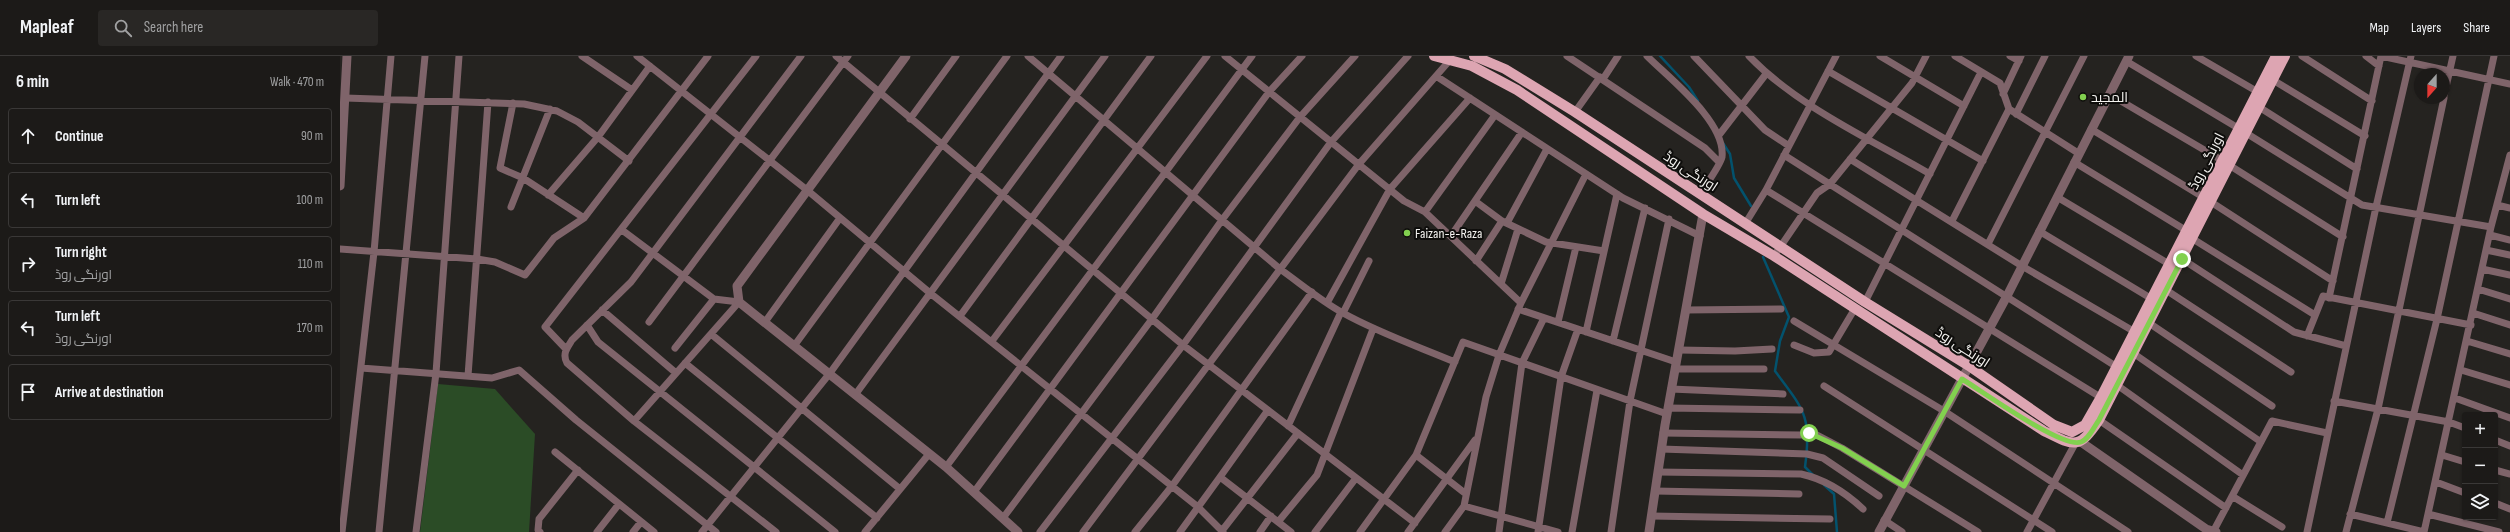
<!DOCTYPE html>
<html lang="en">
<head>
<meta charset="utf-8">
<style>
	:root { --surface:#1c1a18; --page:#292725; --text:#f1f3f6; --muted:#a0a1a2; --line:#3a3837 }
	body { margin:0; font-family:"Sofia Sans Condensed",Cairo,sans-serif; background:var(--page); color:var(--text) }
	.controls { position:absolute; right:12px; bottom:12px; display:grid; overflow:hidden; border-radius:4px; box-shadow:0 1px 3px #0004 }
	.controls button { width:36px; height:36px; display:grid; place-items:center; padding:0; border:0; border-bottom:1px solid var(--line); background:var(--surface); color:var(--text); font:20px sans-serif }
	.compass { position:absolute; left:2074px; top:12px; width:36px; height:36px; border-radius:50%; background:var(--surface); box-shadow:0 1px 3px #0004; rotate:201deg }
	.stop { position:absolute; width:12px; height:12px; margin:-9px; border:3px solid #82d04f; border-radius:50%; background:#fff }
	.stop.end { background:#82d04f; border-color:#fff; box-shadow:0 1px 4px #0008 }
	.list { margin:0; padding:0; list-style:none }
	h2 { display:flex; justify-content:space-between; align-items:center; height:52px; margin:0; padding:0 16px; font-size:17px }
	h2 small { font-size:13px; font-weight:400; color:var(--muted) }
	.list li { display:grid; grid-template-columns:26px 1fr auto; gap:12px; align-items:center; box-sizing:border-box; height:56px; margin:0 8px 8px; padding:0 8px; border:1px solid var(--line); border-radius:4px }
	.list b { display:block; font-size:15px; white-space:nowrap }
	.list p { margin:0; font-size:13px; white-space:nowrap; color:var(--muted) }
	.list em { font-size:13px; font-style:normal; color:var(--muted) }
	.icon { flex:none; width:22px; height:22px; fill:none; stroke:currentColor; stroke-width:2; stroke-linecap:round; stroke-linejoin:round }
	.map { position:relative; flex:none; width:2170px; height:476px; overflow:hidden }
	header { display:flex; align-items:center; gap:24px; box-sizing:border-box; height:56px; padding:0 20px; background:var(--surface); border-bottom:1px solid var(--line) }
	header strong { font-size:19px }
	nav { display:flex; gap:22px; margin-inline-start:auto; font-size:14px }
	.search { width:280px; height:36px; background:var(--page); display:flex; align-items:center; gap:10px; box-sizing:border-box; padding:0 14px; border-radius:4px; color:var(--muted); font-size:15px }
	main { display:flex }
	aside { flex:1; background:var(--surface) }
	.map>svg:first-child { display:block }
	.green { fill:#2b4c26 }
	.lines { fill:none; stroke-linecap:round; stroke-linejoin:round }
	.stream { stroke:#03526d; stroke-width:2.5 }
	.minor { stroke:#7f646a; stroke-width:7 }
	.tertiary { stroke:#7f646a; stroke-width:9 }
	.primary { stroke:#dda5b2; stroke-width:10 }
	.route { stroke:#82d04f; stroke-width:5 }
	.poi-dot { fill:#82d04f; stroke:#0e0d0b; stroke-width:1.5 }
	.labels { text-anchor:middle; stroke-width:4; stroke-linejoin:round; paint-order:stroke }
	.poi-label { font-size:14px; fill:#f4f3f0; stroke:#0e0d0b; text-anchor:start }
	.street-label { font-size:14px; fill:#f4f3f0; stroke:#0e0d0b }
</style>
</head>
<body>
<header>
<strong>Mapleaf</strong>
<div class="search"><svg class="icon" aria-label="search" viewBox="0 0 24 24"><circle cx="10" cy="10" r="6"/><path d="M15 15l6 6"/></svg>Search here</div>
<nav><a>Map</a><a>Layers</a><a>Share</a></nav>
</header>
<main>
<aside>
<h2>6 min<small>Walk · 470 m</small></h2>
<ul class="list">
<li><svg class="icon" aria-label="ahead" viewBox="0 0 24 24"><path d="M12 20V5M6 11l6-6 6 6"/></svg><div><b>Continue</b></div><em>90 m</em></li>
<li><svg class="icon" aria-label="left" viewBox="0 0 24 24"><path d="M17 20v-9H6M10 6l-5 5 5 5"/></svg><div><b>Turn left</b></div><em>100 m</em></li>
<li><svg class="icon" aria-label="right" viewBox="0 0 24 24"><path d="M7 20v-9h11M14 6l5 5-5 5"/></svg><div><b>Turn right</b><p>اورنگی روڈ</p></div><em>110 m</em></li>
<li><svg class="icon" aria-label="left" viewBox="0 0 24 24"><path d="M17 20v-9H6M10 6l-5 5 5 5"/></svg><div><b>Turn left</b><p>اورنگی روڈ</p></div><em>170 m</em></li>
<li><svg class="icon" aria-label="arrive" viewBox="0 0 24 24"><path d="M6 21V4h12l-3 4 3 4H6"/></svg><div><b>Arrive at destination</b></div></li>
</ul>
</aside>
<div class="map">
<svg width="2170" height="476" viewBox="0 0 2170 476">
	<rect width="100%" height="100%" fill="#252320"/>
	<path class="green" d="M98 328 155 333 195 378 189 476H80Z"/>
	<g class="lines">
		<path class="stream" d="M1320 0 1349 31 1358 45
			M1383 87 1390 98 1394 122 1411 150
			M1423 201 1449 261 1440 285 1435 315C1464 354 1472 360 1465 411L1473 419
			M1484 429 1494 438 1497 476"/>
		<path class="minor" d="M242 0 292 34
			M297 0 467 134 590 237 858 451 883 476
			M496 0 843 289 1075 467
			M688 0 940 213C961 228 981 245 1003 257 1039 277 1077 290 1115 306
			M885 0 1064 145 1085 156 1181 247 1159 299 1146 341 1124 450 1105 476
			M1227 0 1365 92 1379 106
			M1307 0C1330 23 1386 66 1382 101 1380 110 1365 130 1360 138
			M1354 0 1425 74 1449 90
			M1409 0C1457 50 1530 83 1590 118
			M1540 0 1624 50
			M1615 0 1660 27 1669 53 1738 97
			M1670 0 1679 5
			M1856 0 1918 36
			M1962 0 2032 45
			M2026 0 2039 10
			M2041 0 2170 28
			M1786 5 1898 72
			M1488 15 1643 105
			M1096 20 1283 142 1360 180
			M1263 23 1278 0
			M1933 24 2025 80
			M1663 38 1681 0
			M1769 38 1883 105
			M2104 40 2113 0
			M5 42 184 48 217 55 238 66 289 105
			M173 47 160 112 183 122 244 162
			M1919 51 2017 113
			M1235 56 1260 21
			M1676 58 1705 0
			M570 63 616 0
			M1751 73 1863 141
			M1906 77 2022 149 2151 171
			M1379 79 1426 18
			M1444 99 1777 311
			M1510 103 1682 210 1795 276
			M1734 106 1847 175
			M1889 109 2003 181
			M1426 134 1765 344
			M208 139 258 81 310 10
			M1717 141 1829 208
			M1135 145 1162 165 1206 186 1264 195
			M1871 146 1993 225
			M2157 149 2170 152
			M171 151 210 53
			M1085 156 1155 59
			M1612 165 1669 53
			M1167 167 1207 93
			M1405 168 1426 134 1496 0
			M282 174 374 243 399 246
			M1699 175 1812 243
			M2150 179 2170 184
			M1111 180 1182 76
			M1853 183 1975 259
			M1648 188 1744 0
			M0 193 137 203 155 206 185 219 214 182 244 162 368 0
			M2146 194 2170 199
			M1434 200 1477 137 1490 128 1572 27 1586 0
			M1842 203 1954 276 2006 290
			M1136 205 1162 165
			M2142 213 2170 219
			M1161 228 1178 173
			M2138 233 2170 243
			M1826 234 1951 316
			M1989 242 2041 0
			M399 246 294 365 436 476
			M1525 246 1641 16
			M987 247 1050 133 1130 42
			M1181 247 1246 118
			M1178 253 1336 306
			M262 254 336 317
			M1346 254 1441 253
			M1003 257 1029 205
			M2133 257 2170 269
			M620 260 811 0
			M1454 265 1604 355 1788 476
			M309 266 508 0
			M425 266 500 162
			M1218 266 1236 191
			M1809 267 1932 350
			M247 269 258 286 495 476
			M1246 276 1277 138
			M371 278 560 433
			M1967 280 1983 240 2131 269
			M652 285 867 0
			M1273 285 1305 152
			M2127 285 2170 298
			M1454 289 1474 297 1489 296 1514 254
			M454 290 667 0
			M335 292 374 243
			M226 293 205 271 416 0
			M1339 294 1395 295 1432 293
			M1793 297 1921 386
			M345 307 537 462
			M21 312 152 322 179 314 236 364 376 476
			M1335 313H1424
			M2121 314 2170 329
			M128 320 148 46
			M1777 329 1903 419
			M1484 330 1712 476
			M1331 333 1443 338
			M515 339 765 0
			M2115 342 2170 362
			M1994 345 2109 366 2125 372
			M1328 352 1460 354
			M1759 364 1886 452
			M294 365 227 307C222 298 227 292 232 284L291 226 461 0
			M948 370 1001 256
			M1323 377 1462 379 1469 377 1477 379 1502 392 1638 476
			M2155 384 2170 390
			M1321 393 1467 398 1483 402 1539 440
			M215 396 314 476
			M1076 399 1126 438
			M2102 399 2125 406
			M606 411 912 0
			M2155 414 2170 418
			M1318 416 1461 418C1484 423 1506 437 1523 453
			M880 421 928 354
			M2096 426 2125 437
			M1315 435 1459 438
			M634 436 929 36 962 0
			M1892 440 1942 471
			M2155 447 2170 453
			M1124 450 1218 476
			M2010 458 2084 476
			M2088 458 2159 476
			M1311 460 1490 463
			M663 462 812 263 882 164 960 61 1015 0
			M1544 464 1562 476
			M938 466 977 419 1033 273
			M2047 467 2097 263 2154 0
			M2 476 34 196 51 0
			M39 476 85 0
			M76 476 96 317 119 0
			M200 476 198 474 199 463 238 414
			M257 476 279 448
			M293 476 301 466
			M362 476 490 317 721 0
			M525 476 589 398
			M700 476 843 289 991 86 1068 0
			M743 476 1019 108 1110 4
			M795 476 832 430 972 236
			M840 476 880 421 951 476
			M881 476 958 377
			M920 476 931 460
			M975 476 1016 422
			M1020 476 1076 399 1123 286 1327 358
			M1068 476 1135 384
			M1159 476 1182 307 1204 262
			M1198 476 1221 321 1238 273
			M1232 476 1257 334
			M1271 476 1290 345 1329 163
			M1687 476 1736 386
			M1873 476 1932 365 1987 377
			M1967 476 2036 151 2071 0
			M2006 476 2038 353 2104 42
			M2084 476 2151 171 2170 99"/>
		<path class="tertiary" d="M566 0 397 230 399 246 606 411 678 476
			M0 130 7 0
			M1741 386 1866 473 1876 476
			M1309 476 1325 369 1363 158
			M1539 476 1667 240 1789 0"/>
		<path class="primary" d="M1094 0 1132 10 1177 34 1363 158 1434 200 1704 375C1734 390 1739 394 1759 364L1945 0
			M1134 0 1165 13 1235 56 1525 246 1629 310 1714 369 1732 376 1745 369 1761 341 1936 0"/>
	</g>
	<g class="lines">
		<path class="route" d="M1469 377 1502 392 1564 430 1622 323C1642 335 1722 393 1741 386 1749 383 1754 371 1759 364L1842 203"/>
	</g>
	<g class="poi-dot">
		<circle cx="1743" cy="41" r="4"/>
		<circle cx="1067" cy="177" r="4"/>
	</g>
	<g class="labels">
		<g class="poi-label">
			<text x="1751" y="46">المجید</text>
			<text x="1075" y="182">Faizan-e-Raza</text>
		</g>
		<g class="street-label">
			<text transform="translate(1866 105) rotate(-63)" y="5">اورنگی روڈ</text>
			<text transform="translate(1351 115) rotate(33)" y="5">اورنگی روڈ</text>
			<text transform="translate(1623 291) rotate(33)" y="5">اورنگی روڈ</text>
		</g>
	</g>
</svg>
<div class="controls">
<button>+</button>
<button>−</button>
<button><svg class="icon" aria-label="layers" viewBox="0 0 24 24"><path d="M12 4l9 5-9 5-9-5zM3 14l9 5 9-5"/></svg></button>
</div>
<svg class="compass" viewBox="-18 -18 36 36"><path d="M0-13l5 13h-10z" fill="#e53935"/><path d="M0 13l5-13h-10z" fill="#a0a1a2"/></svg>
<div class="stop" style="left:1469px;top:377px"></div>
<div class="stop end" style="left:1842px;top:203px"></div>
</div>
</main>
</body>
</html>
